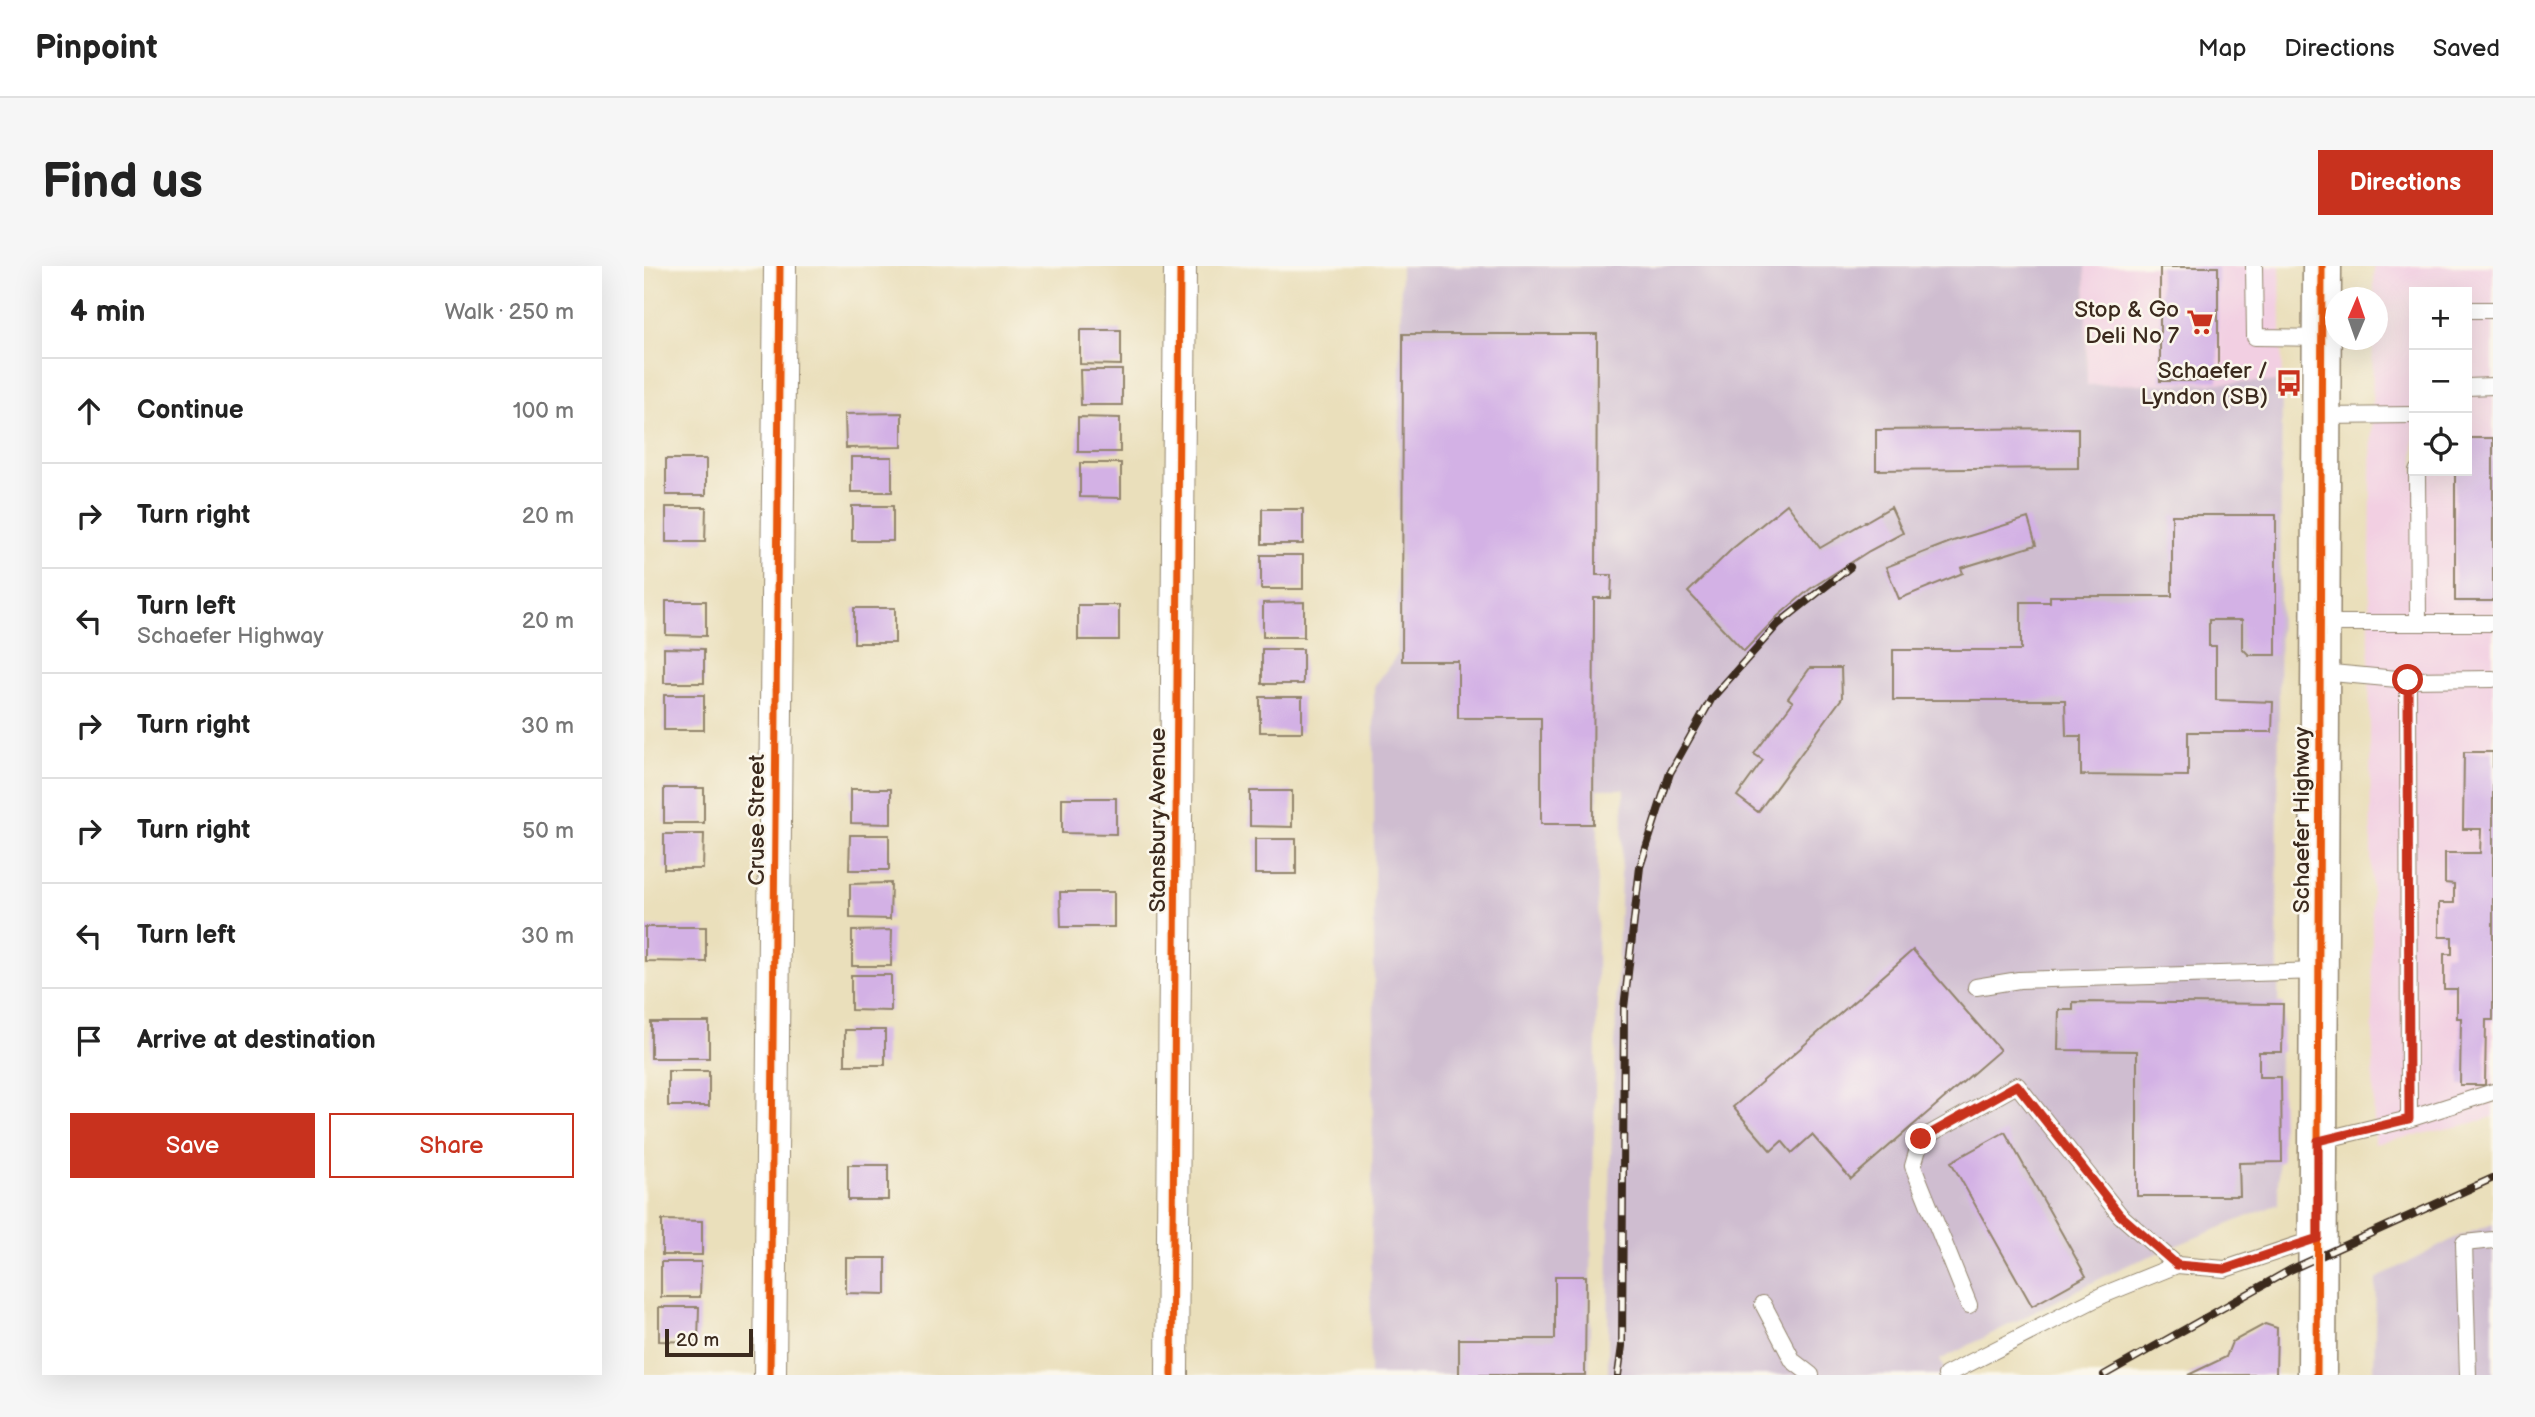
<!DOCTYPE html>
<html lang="en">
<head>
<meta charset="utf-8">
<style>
	:root { --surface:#fff; --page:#f6f6f6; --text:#222; --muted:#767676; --line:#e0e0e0; --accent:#c8321e }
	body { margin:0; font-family:"Balsamiq Sans",sans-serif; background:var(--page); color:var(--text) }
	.controls { position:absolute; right:21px; top:21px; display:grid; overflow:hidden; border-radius:0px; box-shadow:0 7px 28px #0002 }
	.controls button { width:63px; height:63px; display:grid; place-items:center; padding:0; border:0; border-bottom:2px solid var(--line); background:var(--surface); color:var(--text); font:35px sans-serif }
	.compass { position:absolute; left:1681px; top:21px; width:63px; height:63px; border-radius:50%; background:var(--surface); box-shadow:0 7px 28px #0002; rotate:2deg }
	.scale { position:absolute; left:21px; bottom:18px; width:88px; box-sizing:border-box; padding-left:7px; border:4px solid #3b2a1e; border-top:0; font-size:19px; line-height:24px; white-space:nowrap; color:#3b2a1e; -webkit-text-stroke:5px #fbf7ec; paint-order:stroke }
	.stop { position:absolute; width:21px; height:21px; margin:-16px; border:5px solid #c8321e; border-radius:50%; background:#fff }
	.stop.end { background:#c8321e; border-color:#fff; box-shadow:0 2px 7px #0008 }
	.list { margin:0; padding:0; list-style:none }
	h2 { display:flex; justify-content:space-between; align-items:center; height:91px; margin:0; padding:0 28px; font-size:30px }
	h2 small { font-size:23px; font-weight:400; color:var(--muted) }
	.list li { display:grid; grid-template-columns:46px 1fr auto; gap:21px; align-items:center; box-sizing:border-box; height:105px; padding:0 28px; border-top:2px solid var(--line) }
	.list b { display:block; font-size:26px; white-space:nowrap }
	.list p { margin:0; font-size:23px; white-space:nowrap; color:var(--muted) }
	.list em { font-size:23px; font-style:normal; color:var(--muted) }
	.actions { display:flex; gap:14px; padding:21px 28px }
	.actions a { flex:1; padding:16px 0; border:2px solid var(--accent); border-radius:0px; text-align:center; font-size:24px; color:var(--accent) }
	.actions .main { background:var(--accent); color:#fff }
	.icon { flex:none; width:38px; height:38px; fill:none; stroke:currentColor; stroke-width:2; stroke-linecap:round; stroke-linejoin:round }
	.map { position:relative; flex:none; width:1849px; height:1109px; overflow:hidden; border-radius:0px }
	header { display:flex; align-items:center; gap:42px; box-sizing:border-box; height:98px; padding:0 35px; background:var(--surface); border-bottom:2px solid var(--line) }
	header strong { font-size:33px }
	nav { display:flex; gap:38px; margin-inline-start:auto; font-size:24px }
	.intro { display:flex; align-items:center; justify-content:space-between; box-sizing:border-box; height:168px; padding:0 42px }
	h1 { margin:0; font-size:49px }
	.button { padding:18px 32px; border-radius:0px; background:var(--accent); color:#fff; font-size:24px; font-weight:700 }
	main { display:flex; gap:42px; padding:0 42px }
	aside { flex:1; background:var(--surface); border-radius:0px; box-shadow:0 7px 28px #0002 }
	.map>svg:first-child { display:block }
	.built { fill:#f2cfe2; fill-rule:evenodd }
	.industrial { fill:#cfbdd0 }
	.building { fill:#d3b1e5 }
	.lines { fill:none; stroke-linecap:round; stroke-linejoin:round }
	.service-casing { stroke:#92846c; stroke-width:18 }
	.minor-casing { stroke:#92846c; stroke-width:34 }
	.tertiary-casing { stroke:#92846c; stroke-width:41 }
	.service { stroke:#fff; stroke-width:16 }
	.minor { stroke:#fff; stroke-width:32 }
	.tertiary { stroke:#fff; stroke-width:38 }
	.rail-casing { stroke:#3b2a1e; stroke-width:8 }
	.rail { stroke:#fbf7ec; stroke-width:5; stroke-dasharray:16; stroke-linecap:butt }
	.cycleway-casing { stroke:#fbf7ec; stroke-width:11 }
	.cycleway { stroke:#e8590c; stroke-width:7 }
	.route { stroke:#c8321e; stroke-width:9 }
	.labels { text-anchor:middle; stroke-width:5; stroke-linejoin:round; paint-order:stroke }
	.poi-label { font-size:23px; fill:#3b2a1e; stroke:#fbf7ec; text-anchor:end }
	.street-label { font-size:23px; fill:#3b2a1e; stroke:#fbf7ec }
</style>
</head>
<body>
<header>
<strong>Pinpoint</strong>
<nav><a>Map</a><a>Directions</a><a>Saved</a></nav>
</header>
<div class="intro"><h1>Find us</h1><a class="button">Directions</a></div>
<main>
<aside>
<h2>4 min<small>Walk · 250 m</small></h2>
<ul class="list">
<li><svg class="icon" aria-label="ahead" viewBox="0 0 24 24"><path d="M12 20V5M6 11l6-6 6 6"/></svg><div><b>Continue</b></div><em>100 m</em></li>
<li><svg class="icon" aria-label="right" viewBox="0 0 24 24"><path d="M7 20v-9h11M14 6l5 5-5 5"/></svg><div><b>Turn right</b></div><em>20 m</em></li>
<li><svg class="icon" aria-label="left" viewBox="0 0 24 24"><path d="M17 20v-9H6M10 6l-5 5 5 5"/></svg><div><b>Turn left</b><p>Schaefer Highway</p></div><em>20 m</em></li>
<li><svg class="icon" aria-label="right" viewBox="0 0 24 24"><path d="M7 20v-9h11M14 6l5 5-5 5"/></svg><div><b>Turn right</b></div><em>30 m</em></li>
<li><svg class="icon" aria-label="right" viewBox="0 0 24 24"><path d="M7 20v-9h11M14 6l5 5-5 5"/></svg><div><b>Turn right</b></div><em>50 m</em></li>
<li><svg class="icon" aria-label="left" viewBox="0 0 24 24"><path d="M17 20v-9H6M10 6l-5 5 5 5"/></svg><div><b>Turn left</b></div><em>30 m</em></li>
<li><svg class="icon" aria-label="arrive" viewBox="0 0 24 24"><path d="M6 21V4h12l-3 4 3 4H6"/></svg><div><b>Arrive at destination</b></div></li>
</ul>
<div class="actions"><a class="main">Save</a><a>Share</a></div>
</aside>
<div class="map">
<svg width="1849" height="1109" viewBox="0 0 1849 1109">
	<rect width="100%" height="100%" fill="#fbf7ec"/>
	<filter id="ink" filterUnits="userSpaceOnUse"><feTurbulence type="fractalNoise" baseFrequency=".0143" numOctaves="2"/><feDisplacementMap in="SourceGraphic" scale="14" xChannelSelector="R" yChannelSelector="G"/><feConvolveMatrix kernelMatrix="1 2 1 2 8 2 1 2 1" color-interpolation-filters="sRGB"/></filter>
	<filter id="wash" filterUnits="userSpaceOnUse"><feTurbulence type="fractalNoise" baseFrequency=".00686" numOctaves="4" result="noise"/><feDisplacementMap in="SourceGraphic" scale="28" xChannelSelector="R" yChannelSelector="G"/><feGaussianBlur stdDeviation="1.57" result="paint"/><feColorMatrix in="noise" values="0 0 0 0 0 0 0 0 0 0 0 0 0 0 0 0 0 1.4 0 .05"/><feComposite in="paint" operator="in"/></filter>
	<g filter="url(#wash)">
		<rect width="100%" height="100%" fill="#eadfbb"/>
		<path class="built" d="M1441 0H1636L1638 116 1443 119Z
			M1730 0H1849V851L1825 858 1730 878 1725 371 1729 74H1734V32L1730 31ZM1770 26H1823V205H1770Z"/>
		<path class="industrial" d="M757 0H1441L1443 119 1638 116 1633 645 1635 782 1634 938 1477 1002 1296 1094 1303 1109H964L965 948 980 523H954L953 731 945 1109H726L730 733V421L753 389Z
			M1849 958V1109H1730L1732 1013 1813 971Z"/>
		<g id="blocks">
			<path class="building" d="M1516 1H1574V115H1516Z
				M436 64H477V99L436 98Z
				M759 68H953L952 309H968L967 332H950L949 558H897V452H814V395H758Z
				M436 104H478V139H437Z
				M258 147V181L202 182 201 148Z
				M434 151 476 152V186H434Z
				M1434 162V202L1232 204V164Z
				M1823 172H1849V335H1811V205H1823Z
				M207 191H248V226H207Z
				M22 193H62V229H22Z
				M436 197H477V232L436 231Z
				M1143 238 1176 282 1247 241 1259 267 1225 285 1166 323 1134 350 1100 385 1044 326 1088 283Z
				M208 240H249V275H208Z
				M22 241H62L61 276H22Z
				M618 243H659V278H618Z
				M1528 249H1632V389H1605L1598 382V354H1565V380H1572V434L1629 436 1628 466H1544V510L1437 509V470H1422L1421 434H1249V384H1377V336H1406V330H1528Z
				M1384 252 1392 279 1317 302 1319 307 1255 333 1242 301 1309 275Z
				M617 289H659V323H617Z
				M22 335H62V370L22 369Z
				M660 336V371H619V337Z
				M434 339H475V374H434Z
				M210 342H251V377H210Z
				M20 382 60 383V417H20Z
				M618 383H659V418H618Z
				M1166 402H1197L1198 432 1114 546 1093 530 1119 494 1110 488 1149 436 1144 432Z
				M20 429H60V464H20Z
				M616 431H658V466H616Z
				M1820 486H1849V754H1842L1841 819H1816L1817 752H1813V723H1800V688H1808V671H1795V637H1810V618L1801 617V587H1836L1837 563H1819Z
				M20 522H60V557H20Z
				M207 523H247V558L207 557Z
				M606 525H648V561L606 560Z
				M418 532H472V568L418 567Z
				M20 568H60L59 603H20Z
				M206 569H245V604H205Z
				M611 573H652V608H611Z
				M247 617 246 653 206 652V618Z
				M416 626H470V661H417Z
				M1 661H62V696L1 695Z
				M248 664 247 700H208V665Z
				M1269 684 1356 784 1207 913 1168 869 1148 887 1138 875 1127 885 1089 841Z
				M207 709H247V745L207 744Z
				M1429 736 1639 738 1638 786H1615V811H1637L1638 896 1595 897 1596 930H1493V785L1414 784 1415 744H1429Z
				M7 756H65V792H7Z
				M201 764H241V799H201Z
				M24 805H65V840H24Z
				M1361 866 1442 1010 1388 1040 1307 896Z
				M204 899H244V934H204Z
				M18 954 58 955V989H18Z
				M202 992H242V1028L202 1027Z
				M17 996H57L56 1031H17Z
				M911 1010H942L941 1109H815V1073H911Z
				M15 1041H55L54 1076 15 1075Z
				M1621 1058 1633 1062 1632 1109H1544L1582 1091 1588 1076Z"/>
		</g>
	</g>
	<g filter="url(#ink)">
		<use href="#blocks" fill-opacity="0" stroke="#92846c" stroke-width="2"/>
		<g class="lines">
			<defs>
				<path id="service" d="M1610 0 1611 71 1678 72
					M1823 44H1849
					M1823 121 1849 120
					M1678 150 1770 149
					M1773 205 1774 356
					M1677 357H1849
					M1677 406 1764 414 1849 413
					M1764 414 1765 853
					M1332 721 1375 714 1675 705
					M1674 875 1765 853 1849 826
					M1119 1038 1149 1095 1167 1109
					M1325 1039 1269 900 1277 873 1373 819 1476 949 1533 999 1581 1003 1674 972
					M1302 1109 1459 1029 1533 999
					M1824 1109 1820 977 1849 974"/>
				<path id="minor" d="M126 1109 136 0
					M528 1109 536 0"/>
				<path id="tertiary" d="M1673 1109 1678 0"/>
			</defs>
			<use href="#service" class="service-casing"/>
			<use href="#minor" class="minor-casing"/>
			<use href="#tertiary" class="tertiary-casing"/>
			<use href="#service" class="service"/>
			<use href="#minor" class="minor"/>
			<use href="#tertiary" class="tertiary"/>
			<defs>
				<path id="rail" d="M974 1109 978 1080 980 742 996 601 1026 507 1068 432 1134 358 1206 301
					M1460 1109 1646 1004 1849 912"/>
			</defs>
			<use href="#rail" class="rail-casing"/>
			<use href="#rail" class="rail"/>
			<defs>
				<path id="cycleway" d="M126 1109 136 0
					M528 1109 536 0
					M1673 1109 1678 0"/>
			</defs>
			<use href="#cycleway" class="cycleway-casing"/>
			<use href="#cycleway" class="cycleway"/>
		</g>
	</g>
	<g class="lines" filter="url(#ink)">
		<path class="route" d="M1277 873 1373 819 1476 949 1533 999 1581 1003 1674 972V875L1765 853 1764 414"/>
	</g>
	<defs>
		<symbol id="supermarket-bare" viewBox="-9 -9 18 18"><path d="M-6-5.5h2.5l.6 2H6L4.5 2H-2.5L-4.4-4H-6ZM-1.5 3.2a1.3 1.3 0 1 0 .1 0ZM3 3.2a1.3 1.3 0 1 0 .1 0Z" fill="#c8321e" stroke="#fbf7ec" stroke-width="2.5" paint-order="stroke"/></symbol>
		<symbol id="bus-bare" viewBox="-9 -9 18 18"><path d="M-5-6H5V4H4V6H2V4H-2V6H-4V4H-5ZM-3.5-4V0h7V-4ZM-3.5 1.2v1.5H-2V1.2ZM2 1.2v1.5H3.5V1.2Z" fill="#c8321e" stroke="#fbf7ec" stroke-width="2.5" paint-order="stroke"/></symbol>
	</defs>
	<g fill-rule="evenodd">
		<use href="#supermarket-bare" x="1537" y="37" width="38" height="38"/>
		<use href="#bus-bare" x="1626" y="98" width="38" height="38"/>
	</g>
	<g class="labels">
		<g class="poi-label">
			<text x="1535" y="51">Stop &amp; Go<tspan x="1535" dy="26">Deli No 7</tspan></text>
			<text x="1624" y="112">Schaefer /<tspan x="1624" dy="26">Lyndon (SB)</tspan></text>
		</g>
		<g class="street-label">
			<text transform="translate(112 554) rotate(-90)" y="8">Cruse Street</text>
			<text transform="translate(513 554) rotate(-90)" y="8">Stansbury Avenue</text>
			<text transform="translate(1657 554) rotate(-90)" y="8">Schaefer Highway</text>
		</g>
	</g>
</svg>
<div class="controls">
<button>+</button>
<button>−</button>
<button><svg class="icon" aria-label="locate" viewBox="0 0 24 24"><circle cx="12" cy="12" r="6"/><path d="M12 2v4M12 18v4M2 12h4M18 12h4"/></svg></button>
</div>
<svg class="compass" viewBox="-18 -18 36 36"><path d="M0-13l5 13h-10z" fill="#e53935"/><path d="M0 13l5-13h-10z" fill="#767676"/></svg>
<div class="scale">20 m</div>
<div class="stop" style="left:1764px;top:414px"></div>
<div class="stop end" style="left:1277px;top:873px"></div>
</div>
</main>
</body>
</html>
